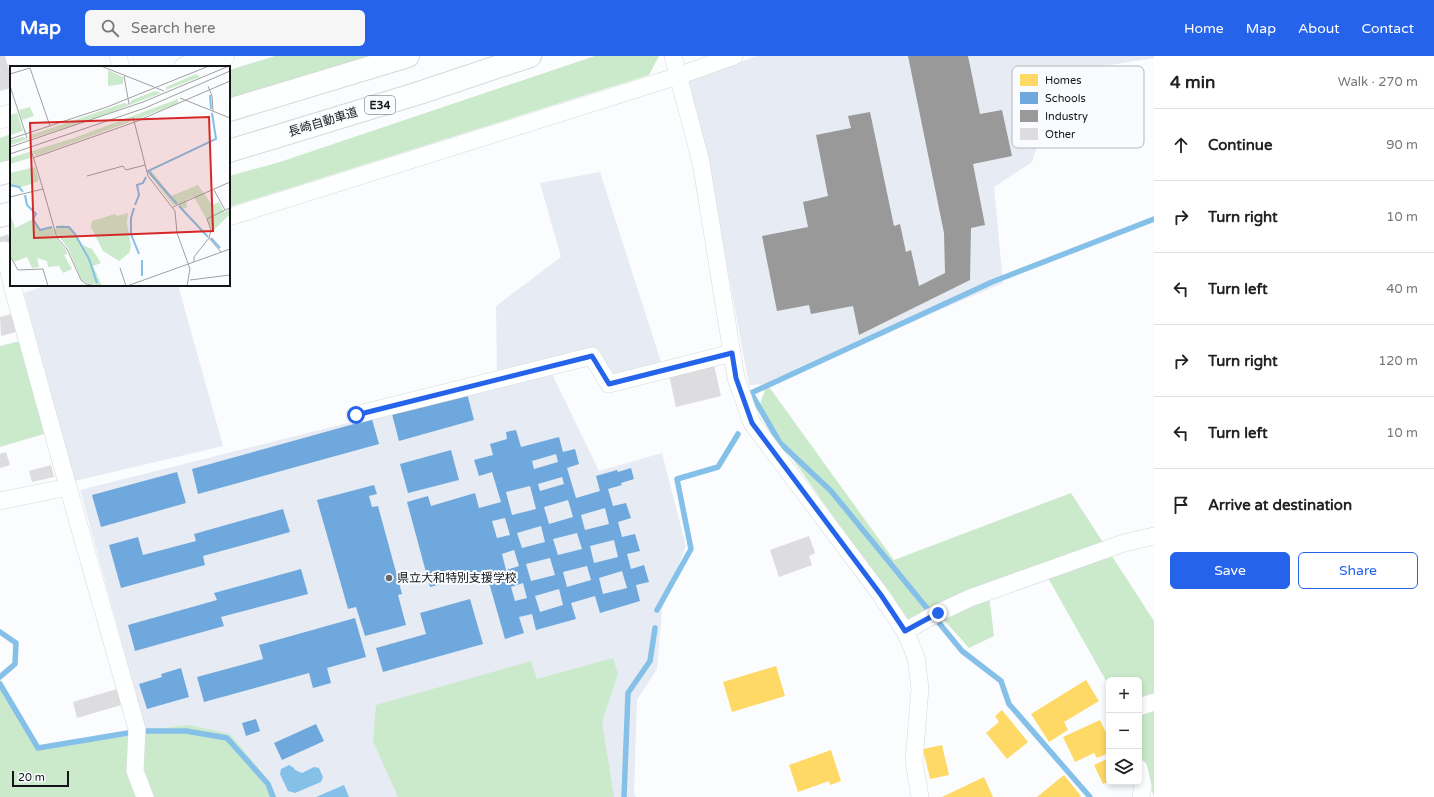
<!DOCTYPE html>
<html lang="en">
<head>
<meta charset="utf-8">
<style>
	:root { --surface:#fff; --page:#f6f6f6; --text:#222; --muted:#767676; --line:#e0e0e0; --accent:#2563eb }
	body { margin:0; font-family:"Varela Round","Noto Sans JP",sans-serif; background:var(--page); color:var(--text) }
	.controls { position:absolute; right:12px; bottom:12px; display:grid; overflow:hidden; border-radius:6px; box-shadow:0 2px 6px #0003 }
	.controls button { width:36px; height:36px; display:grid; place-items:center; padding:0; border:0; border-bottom:1px solid var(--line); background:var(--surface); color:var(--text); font:20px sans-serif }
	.scale { position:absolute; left:12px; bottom:10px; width:57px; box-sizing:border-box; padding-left:4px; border:2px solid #131518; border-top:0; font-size:11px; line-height:14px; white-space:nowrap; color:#131518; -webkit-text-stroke:3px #f9fbff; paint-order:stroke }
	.stop { position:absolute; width:12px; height:12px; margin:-9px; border:3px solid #2563eb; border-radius:50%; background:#fff }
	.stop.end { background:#2563eb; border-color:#fff; box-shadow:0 1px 4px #0008 }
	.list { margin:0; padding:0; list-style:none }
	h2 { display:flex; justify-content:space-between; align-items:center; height:52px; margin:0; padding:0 16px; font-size:17px }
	h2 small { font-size:13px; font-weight:400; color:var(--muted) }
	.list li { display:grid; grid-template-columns:26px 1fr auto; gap:12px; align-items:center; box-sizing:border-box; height:72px; padding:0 16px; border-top:1px solid var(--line) }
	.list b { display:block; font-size:15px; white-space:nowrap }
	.list em { font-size:13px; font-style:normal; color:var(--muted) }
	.actions { display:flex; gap:8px; padding:12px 16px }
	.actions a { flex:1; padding:9px 0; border:1px solid var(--accent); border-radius:6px; text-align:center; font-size:14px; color:var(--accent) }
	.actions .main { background:var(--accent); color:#fff }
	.icon { flex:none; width:22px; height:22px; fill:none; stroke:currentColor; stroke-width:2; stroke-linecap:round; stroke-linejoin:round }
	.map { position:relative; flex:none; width:1154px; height:741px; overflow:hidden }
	header { display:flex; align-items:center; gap:24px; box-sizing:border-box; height:56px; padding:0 20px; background:var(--accent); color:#fff }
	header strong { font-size:19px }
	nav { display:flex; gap:22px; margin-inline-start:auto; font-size:14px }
	.search { width:280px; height:36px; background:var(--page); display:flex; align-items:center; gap:10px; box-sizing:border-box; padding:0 14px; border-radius:6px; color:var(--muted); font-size:15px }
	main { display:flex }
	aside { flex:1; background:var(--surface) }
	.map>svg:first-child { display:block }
	.built { fill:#e7ecf4 }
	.green { fill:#cbeacb }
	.water { fill:#84c0e8 }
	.homes { fill:#ffd966 }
	.schools { fill:#6fa8dc; fill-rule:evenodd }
	.industry { fill:#999 }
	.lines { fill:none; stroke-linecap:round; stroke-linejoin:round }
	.stream { stroke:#84c0e8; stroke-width:5.5 }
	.building { fill:#dddcde }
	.minor-tunnel { stroke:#d7d9dc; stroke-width:17; stroke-dasharray:17 8; stroke-linecap:butt }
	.minor-casing { stroke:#d6d8da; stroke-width:18 }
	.tertiary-casing { stroke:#d6d8da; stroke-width:22 }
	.motorway-casing { stroke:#d6d8da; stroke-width:24 }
	.minor { stroke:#feffff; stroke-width:17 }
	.tertiary { stroke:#feffff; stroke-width:21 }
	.motorway { stroke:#feffff; stroke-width:22 }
	.route { stroke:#2563eb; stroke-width:5 }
	.poi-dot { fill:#646668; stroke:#f9fbff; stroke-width:1.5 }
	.labels { text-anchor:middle; stroke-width:4; stroke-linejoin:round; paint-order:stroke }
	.shield { fill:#f9fbff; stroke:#585a5d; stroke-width:1 }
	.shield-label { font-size:11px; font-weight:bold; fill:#131518 }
	.street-label { font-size:12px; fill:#131518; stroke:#f9fbff }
	.poi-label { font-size:12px; fill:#131518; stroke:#f9fbff; text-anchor:start }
	.inset-river { fill:none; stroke:#84c0e8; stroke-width:2 }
	.inset-road { fill:none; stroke:#9ea0a2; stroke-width:1 }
	.view { fill:#d62828; fill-opacity:0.15; stroke:#d62828; stroke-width:2 }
	.inset-edge { fill:none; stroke:#131518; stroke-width:2 }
	.key { fill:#f9fbff; stroke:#b4b6ba; stroke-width:1 }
	.key-label { font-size:11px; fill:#131518 }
</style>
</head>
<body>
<header>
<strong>Map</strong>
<div class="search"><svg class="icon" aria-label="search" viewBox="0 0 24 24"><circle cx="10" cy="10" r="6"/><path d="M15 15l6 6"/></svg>Search here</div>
<nav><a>Home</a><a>Map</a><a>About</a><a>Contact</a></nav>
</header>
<main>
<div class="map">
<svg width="1154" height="741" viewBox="0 0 1154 741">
	<rect width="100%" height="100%" fill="#fafcfe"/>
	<path class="built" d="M757 0H1154V2L1098 11 1059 20 1032 106 994 131 1003 227 767 328 749 329 708 106 687 25Z
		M600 116 661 306 611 319 594 292 497 317 496 250 561 201 540 127Z
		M47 229H178L223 390 75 425 24 237Z
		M551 316 599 415 662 397 686 490 662 553 657 613 637 644 634 737 636 741H277L270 726 189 669 146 674 80 434Z"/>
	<path class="green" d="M275 0H369L229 42V14Z
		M595 0H659L649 19 229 151V120L280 106Z
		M11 78V106L0 109V82Z
		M11 179V195L0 203V182Z
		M20 285 44 378 0 391V290Z
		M767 328 894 504 1071 437 1154 565V741L1139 695V624H1109V630L1043 513 988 531 994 580 969 592 935 554 907 565 758 354Z
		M613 602 618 618 602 666 614 741H398L373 685 376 649 531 605 537 623Z
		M0 623 37 692 128 680 130 715 138 741H0Z
		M189 669 230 678 270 726 277 741H150L139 713 146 674Z"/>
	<path class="water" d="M289 709 294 712 295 714 302 717 314 711 319 712 323 721 321 726 295 737 288 735 280 718 281 713Z
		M344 729 349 741H316Z"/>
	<path class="homes" d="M776 610 785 640 732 656 723 626Z
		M1086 624 1099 645 1064 666 1068 674 1049 686 1031 658Z
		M1002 654 1028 686 1007 703 986 677 999 666 995 660Z
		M1100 664 1109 683V697L1097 702 1094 697 1075 706 1063 681Z
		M942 689 949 719 930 723 923 693Z
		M831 694 841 725 830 729 829 725 798 736 789 709Z
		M1109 702V725L1103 728 1094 709Z
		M1064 719 1081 740 1079 741H1037Z
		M984 721 993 741H942Z"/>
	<path class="schools" d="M467 337 474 364 399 385 392 358Z
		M372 363 379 388 198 438 192 413Z
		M516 374 521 391 559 381 563 396 575 393 579 408 567 412 576 442 600 435 596 420 617 414 618 416 631 412 634 423 621 427 622 429 608 433 613 450 626 447 631 462 618 466 622 481 635 478 640 495 627 498 631 513 644 509 649 526 636 529 640 545 600 557 595 540 571 547 576 563 536 574 532 558 519 561 524 577 505 583 486 516 430 531 407 446 428 440 431 450 475 437 479 452 501 446 492 416 479 420 474 404 493 399 490 388 507 383 506 376ZM556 398 558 406 534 413 532 405ZM562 421 564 428 540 435 538 428ZM530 430 536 453 512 459 506 436ZM568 444 573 461 549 468 544 451ZM605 452 609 468 585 474 581 459ZM505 462 510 479 497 482 492 465ZM541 470 545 486 522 492 517 477ZM577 477 582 493 558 499 553 483ZM614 484 618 501 594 507 590 490ZM514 494 519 510 506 514 502 498ZM550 502 555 519 531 525 526 508ZM587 510 591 524 567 531 563 516ZM622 515 627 532 603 538 599 522ZM523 527 527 542 515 545 511 531ZM559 533 563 549 540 556 535 540Z
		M451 394 459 424 408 437 400 408Z
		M177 416 186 447 101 471 92 439Z
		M374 429 377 438 369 440 372 451 378 450 402 538 398 539 406 569 365 580 356 551 348 553 317 444Z
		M283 453 290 476 203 500 205 509 121 532 109 489 138 481 143 499 196 485 194 478Z
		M301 513 308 538 221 561 224 570 135 595 128 569 217 544 214 537Z
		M470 543 483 588 383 616 376 592 426 578 420 557Z
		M355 562 366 601 327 612 331 627 313 632 309 617 204 646 197 621 263 603 259 589Z
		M181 612 189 641 147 653 139 628 162 621 161 618Z
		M256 663 260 675 246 680 242 667Z
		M316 668 324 685 282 704 274 687Z"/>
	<path class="industry" d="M908 0H968L980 58 1002 54 1012 100 973 108 985 169 971 172 970 224 859 279 853 250 811 258 809 249 777 255 762 180 808 171 803 146 828 140 816 79 851 72 848 60 870 56 894 170 900 168 906 196 911 194 919 230 945 217 944 177Z"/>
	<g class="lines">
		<path class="stream" d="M657 554 691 493 677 423 718 411 738 378
			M0 576 16 587 15 608 0 621
			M0 628 38 692 128 677
			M146 675H186L227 682 268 728 273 741
			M624 741 628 637 650 605 655 572
			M1090 741 1009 648 1001 625 962 595 831 435 780 387 751 337 992 226 1154 163"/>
	</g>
	<path class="building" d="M0 0H5L11 21V32L0 35Z
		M11 258 16 276 1 280 0 261Z
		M714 309 721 340 676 351 669 319Z
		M6 396 10 409 0 412V398Z
		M51 409 54 421 32 426 29 415Z
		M809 480 815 497 809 500 812 509 779 521 770 494Z
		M117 633 121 649 77 662 73 646Z"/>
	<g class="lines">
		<path class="minor-tunnel" d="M0 181 4 194"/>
		<defs>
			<path id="minor" d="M118 0 121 11
				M673 0 701 106 736 322 752 367 881 539 905 575 916 601 920 632 914 705 920 741
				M229 161 678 20 734 0
				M4 194 11 224
				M355 359 592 300 609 328 732 297
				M68 431 137 673 135 715 145 741
				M0 445 68 431 12 229
				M905 575 938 557 970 542 1124 487 1154 480
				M1139 651 1154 646
				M1139 712 1143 730 1141 741"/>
			<path id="tertiary" d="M185 11 224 0
				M0 62 11 59"/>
			<path id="motorway" d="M229 54 408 0
				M229 95 416 38 530 0
				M0 118 11 115
				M0 160 11 157"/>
		</defs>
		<use href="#minor" class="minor-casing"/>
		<use href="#tertiary" class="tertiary-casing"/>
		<use href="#motorway" class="motorway-casing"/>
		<use href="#minor" class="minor"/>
		<use href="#tertiary" class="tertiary"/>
		<use href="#motorway" class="motorway"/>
	</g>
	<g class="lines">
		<path class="route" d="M356 359 592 300 609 328 732 297 736 322 752 367 881 539 905 575 938 557"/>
	</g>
	<circle class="poi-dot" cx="389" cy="522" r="4"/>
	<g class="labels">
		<rect class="shield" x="365" y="40" width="30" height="18" rx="3"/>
		<g class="shield-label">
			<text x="380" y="53">E34</text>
		</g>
		<g class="street-label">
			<text transform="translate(323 66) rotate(-17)" y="4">長崎自動車道</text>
		</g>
		<g class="poi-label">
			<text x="397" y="526">県立大和特別支援学校</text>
		</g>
	</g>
	<g transform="translate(10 10)">
		<rect width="220" height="220" fill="#fafcfe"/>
		<path d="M98 4 113 11V18L98 20ZM186 8 190 11 156 24V21ZM145 25 151 27 86 52 0 79V74L13 71 18 73 21 69 114 37 119 38 122 34ZM168 33V37L128 53 123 51 120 56 26 90 22 86 20 92 0 98V92L64 72ZM20 41 24 50 12 54 9 44ZM7 47 13 65 0 69V49ZM25 101 29 115 12 121H1L0 107ZM140 103 161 130 188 119 202 139 209 136 214 146 220 143V148L203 165 184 131 176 134 177 141 173 143 168 138 163 139 139 108ZM118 147 117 157 121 180 119 187 109 195 93 185 81 161 82 155 105 148 107 150ZM1 150 5 162 23 153 29 164 43 161 46 172 56 184 57 188 54 189 62 203 53 207 49 200 38 201 37 195 27 192 29 201 22 202 17 191 4 196 0 189ZM53 159 59 161 70 178 82 183 91 197 83 200 92 220 76 217 71 213 58 182 45 166 46 160Z" fill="#cbeacb"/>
		<path class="inset-river" d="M200 29 201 43M0 119 9 121 13 126M15 129 17 139 26 148 23 153 30 164 42 161M167 138 138 105 206 73 202 47M125 139 129 129 127 119 133 117 136 111M169 140 198 171M124 142 121 152V168L129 188M46 161H59L65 168 79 193 87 217M201 172 210 182M132 194V210"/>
		<path class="inset-road" d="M91 0 154 25M0 8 20 2 40 60M114 10 119 38M0 20 17 72M198 20 202 30 203 45M170 32 220 52M123 51 138 110 165 145 167 167 180 203 177 220M0 73 97 41 199 0M0 81 133 36 219 0M0 88 135 42 220 5M23 92 125 56 220 15M77 110 113 100 116 104 135 99M33 123 47 172 57 183 71 214 76 218 86 220M204 124 215 144 220 142M0 131 33 123 22 87M163 141 220 116M199 172 211 186M0 190 8 204 33 203 38 220M184 196V191L199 172 201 164 197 153 215 144M110 202 116 220M180 214 220 209M117 220 220 183"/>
		<path class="view" d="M199 51 203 165 24 172 20 57Z"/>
		<rect width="220" height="220" class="inset-edge"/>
	</g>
	<rect x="1012" y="10" width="132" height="82" rx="6" class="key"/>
	<rect x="1020" y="18" width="18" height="12" fill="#ffd966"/>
	<rect x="1020" y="36" width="18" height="12" fill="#6fa8dc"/>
	<rect x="1020" y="54" width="18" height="12" fill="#999"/>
	<rect x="1020" y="72" width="18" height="12" fill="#dddcde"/>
	<g class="key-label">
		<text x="1045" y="28">Homes</text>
		<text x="1045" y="46">Schools</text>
		<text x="1045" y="64">Industry</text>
		<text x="1045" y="82">Other</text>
	</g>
</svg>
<div class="controls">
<button>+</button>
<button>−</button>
<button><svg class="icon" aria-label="layers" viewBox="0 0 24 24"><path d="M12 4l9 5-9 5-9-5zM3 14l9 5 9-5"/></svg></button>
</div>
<div class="scale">20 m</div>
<div class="stop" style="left:356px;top:359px"></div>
<div class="stop end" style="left:938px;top:557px"></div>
</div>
<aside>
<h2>4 min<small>Walk · 270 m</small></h2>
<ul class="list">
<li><svg class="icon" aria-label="ahead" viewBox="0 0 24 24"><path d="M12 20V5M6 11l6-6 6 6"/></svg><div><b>Continue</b></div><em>90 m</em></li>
<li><svg class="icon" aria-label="right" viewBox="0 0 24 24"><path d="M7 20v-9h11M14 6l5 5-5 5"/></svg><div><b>Turn right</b></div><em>10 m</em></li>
<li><svg class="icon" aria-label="left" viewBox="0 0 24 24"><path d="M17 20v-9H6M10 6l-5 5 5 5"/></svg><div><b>Turn left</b></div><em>40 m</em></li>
<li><svg class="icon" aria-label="right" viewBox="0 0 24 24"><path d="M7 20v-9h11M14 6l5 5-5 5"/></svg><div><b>Turn right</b></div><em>120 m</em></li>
<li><svg class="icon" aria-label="left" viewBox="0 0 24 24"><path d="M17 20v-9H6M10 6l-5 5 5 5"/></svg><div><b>Turn left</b></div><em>10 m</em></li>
<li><svg class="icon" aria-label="arrive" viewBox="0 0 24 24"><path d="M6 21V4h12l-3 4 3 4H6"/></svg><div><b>Arrive at destination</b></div></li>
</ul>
<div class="actions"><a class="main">Save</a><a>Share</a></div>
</aside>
</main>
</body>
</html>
